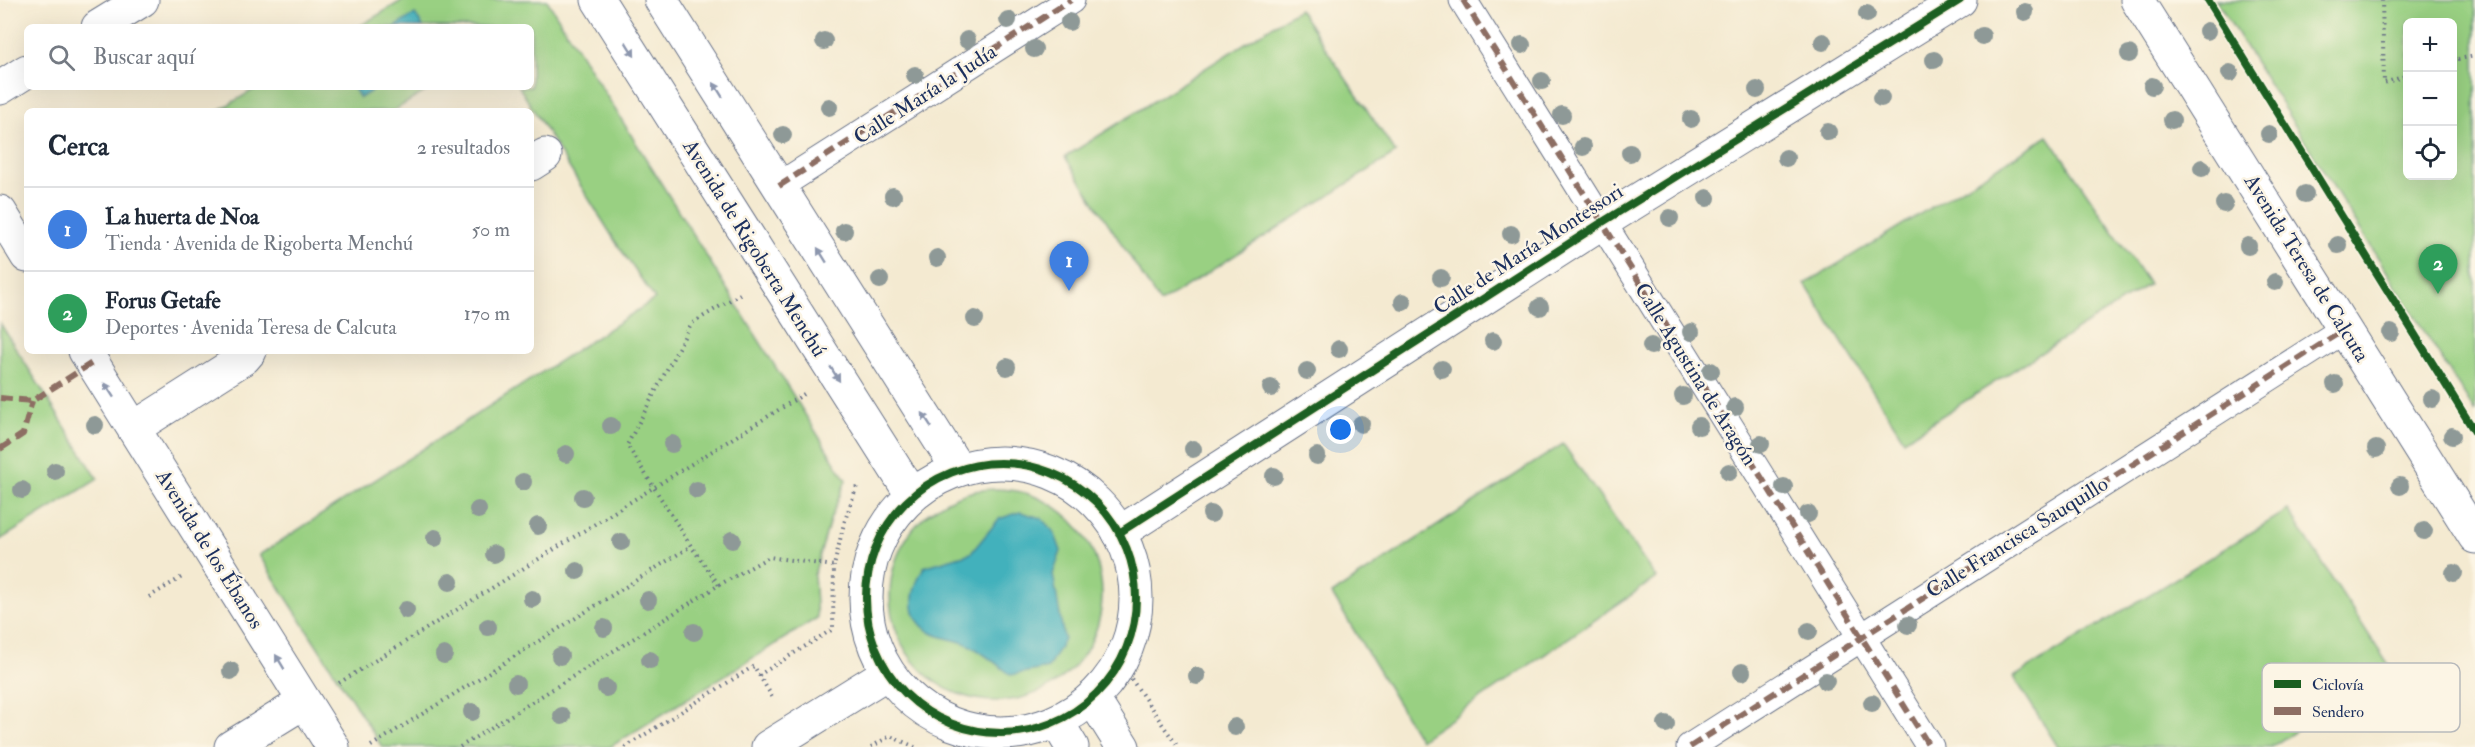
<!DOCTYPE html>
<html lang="es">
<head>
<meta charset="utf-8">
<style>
	:root { --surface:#fff; --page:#f6f6f7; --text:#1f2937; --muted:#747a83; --line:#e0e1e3; --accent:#c8321e }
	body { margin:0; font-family:"IM FELL Double Pica",serif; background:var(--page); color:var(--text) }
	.controls { position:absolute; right:18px; top:18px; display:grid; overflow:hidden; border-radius:9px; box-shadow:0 6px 24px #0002 }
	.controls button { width:54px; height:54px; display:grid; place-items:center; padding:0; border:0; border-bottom:2px solid var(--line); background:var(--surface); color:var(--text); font:30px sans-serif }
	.you { position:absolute; left:1341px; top:430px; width:21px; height:21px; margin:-15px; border:4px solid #fff; border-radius:50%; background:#1a73e8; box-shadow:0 0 0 9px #1a73e833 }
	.badge { display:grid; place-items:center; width:39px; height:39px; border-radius:50%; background:var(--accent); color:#fff; font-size:20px; font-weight:700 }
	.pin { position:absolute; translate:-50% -50px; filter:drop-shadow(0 2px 3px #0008) }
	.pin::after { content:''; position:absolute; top:32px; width:21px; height:18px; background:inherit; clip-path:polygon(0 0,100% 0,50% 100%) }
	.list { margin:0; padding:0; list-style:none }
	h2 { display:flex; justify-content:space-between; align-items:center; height:78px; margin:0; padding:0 24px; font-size:26px }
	h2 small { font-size:20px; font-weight:400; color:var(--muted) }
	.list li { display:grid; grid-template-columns:39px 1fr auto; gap:18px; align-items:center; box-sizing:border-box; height:84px; padding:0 24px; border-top:2px solid var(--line) }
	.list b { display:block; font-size:22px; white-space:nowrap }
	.list p { margin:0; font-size:20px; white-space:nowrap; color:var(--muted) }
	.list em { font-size:20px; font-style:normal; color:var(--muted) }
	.icon { flex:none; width:33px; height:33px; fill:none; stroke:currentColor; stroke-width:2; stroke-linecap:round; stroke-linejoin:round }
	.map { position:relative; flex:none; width:2475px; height:747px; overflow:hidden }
	.search { position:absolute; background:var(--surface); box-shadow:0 6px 24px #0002; left:24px; top:24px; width:510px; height:66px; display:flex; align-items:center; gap:15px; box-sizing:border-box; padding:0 21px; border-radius:9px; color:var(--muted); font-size:22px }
	.panel { position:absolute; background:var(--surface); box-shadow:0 6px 24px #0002; left:24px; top:108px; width:510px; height:246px; border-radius:9px }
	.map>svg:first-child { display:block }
	.green { fill:#99d082; stroke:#5a8070; stroke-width:1.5; fill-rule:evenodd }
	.water { fill:#42b1bc; stroke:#2e708d; stroke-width:1.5 }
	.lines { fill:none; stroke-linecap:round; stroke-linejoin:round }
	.pedestrian-casing { stroke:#677086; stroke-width:29 }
	.minor-casing { stroke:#677086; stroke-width:35 }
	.tertiary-casing { stroke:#677086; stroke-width:35 }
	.path { stroke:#677086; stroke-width:4; stroke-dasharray:1.5 4.5; stroke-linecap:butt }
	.pedestrian { stroke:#fff; stroke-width:27 }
	.minor { stroke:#fff; stroke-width:33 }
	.tertiary { stroke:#fff; stroke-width:33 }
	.quiet { stroke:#8d6e63; stroke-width:6; stroke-dasharray:12 6; stroke-linecap:butt }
	.cycleway-casing { stroke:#fcf5e5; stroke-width:11 }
	.cycleway { stroke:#1b5e20; stroke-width:8 }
	.tree { fill:#8e9997 }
	.oneway { fill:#8d97ae }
	.labels { text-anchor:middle; stroke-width:5; stroke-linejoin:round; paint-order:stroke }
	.street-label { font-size:21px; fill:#1b2f5e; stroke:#fcf5e5 }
	.key { fill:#fcf5e5; stroke:#b8babc; stroke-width:1.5 }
	.key-label { font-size:16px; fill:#1b2f5e }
</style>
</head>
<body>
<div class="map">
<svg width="2475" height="747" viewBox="0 0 2475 747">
	<rect width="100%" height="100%" fill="#fcf5e5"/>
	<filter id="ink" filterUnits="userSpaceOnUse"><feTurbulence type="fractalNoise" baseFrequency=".0167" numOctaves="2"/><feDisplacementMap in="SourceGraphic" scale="12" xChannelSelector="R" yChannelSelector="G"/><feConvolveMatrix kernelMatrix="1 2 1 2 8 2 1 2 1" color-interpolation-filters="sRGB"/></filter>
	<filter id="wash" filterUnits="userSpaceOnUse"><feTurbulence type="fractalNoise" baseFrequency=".008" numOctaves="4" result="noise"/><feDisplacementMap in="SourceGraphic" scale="24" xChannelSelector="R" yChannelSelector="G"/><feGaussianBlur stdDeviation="1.35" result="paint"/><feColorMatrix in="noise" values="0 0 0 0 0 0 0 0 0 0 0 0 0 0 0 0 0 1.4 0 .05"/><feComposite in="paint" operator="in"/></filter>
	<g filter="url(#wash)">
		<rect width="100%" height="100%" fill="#f4ead1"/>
		<path class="green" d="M403 0H547L846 480 830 520 814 575 817 618 610 747H382L259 555 655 299 617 244 519 87H531V27H358Z
			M2216 0H2475V412ZM2408 22H2452V176H2408Z
			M1299 9 1396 153 1160 303 1065 157Z
			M258 87H433L393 111H218Z
			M2048 136 2149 284 1904 440 1805 284Z
			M0 323 98 479 0 540Z
			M1563 444 1656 578 1420 740 1332 594Z
			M890 595a106 106 0 1 1 212 0a106 106 0 1 1-212 0Z
			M2288 510 2391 669 2271 747H2058L2014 677Z"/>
		<path class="water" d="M415 14 423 27H395Z
			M353 87H378L360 98Z
			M1020 512 1041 518 1054 532 1061 551 1053 574 1064 639 1048 668 1011 675C998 665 984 653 969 645 957 639 941 639 930 632 904 616 912 588 924 567L971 553 999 519Z"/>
	</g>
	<g filter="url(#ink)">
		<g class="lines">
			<defs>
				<path id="pedestrian" d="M1463 0 1930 747
					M779 186 1071 0
					M1690 747 2345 329"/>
				<path id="minor" d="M2137 0 2475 537
					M98 27 142 0
					M0 88 27 71
					M531 164 545 155
					M0 212 27 256
					M85 351 333 747
					M134 428 244 358 250 351
					M1119 533 1601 223 1960 0
					M231 747 304 702
					M768 747 887 673"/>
				<path id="tertiary" d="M598 0 912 495
					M661 0 958 469
					M866 598a135 135 0 1 1 270 0a135 135 0 1 1-270 0Z
					M1093 699 1123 747
					M1057 722 1072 747"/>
			</defs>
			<use href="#pedestrian" class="pedestrian-casing"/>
			<use href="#minor" class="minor-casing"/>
			<use href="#tertiary" class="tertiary-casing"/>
			<path class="path" d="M2382 0 2384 83 2408 75
				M2452 60 2475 56
				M719 585 769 557 834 566 844 523 858 483
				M149 597 182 577
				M1121 664 1178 747
				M759 675 773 698
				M339 683 804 394
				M371 746 691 546 627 445 691 324 740 294
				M460 747 719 585 691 546
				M625 747 754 666 759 675 833 629 834 566
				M871 747 890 736 915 747"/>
			<use href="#pedestrian" class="pedestrian"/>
			<use href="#minor" class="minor"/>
			<use href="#tertiary" class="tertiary"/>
			<path class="quiet" d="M1463 0 1930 747
				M779 186 1071 0
				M0 398 32 401 92 363
				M0 449 23 434 32 401
				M1690 747 2345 329"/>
			<defs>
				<path id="cycleway" d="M2208 0 2475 432
					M866 598a135 135 0 1 1 270 0a135 135 0 1 1-270 0Z
					M1119 533 1601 223 1960 0"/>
			</defs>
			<use href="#cycleway" class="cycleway-casing"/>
			<use href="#cycleway" class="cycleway"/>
		</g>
		<g class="tree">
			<circle cx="2025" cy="12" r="9"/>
			<circle cx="1867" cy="14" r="9"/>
			<circle cx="1008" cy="20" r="9"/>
			<circle cx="1069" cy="22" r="9"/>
			<circle cx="2207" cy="31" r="9"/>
			<circle cx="1982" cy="36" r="9"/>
			<circle cx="967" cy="40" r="9"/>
			<circle cx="824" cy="41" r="9"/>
			<circle cx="1823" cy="42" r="9"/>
			<circle cx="1522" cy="45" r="9"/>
			<circle cx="1034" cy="49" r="9"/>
			<circle cx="2129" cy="54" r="9"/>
			<circle cx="1934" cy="60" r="9"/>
			<circle cx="2230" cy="73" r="9"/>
			<circle cx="915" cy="75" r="9"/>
			<circle cx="1542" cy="81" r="9"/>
			<circle cx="2152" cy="86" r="9"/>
			<circle cx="1757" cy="90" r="9"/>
			<circle cx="1881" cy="98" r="9"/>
			<circle cx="829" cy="107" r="9"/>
			<circle cx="1562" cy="115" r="9"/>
			<circle cx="1691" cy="119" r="9"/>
			<circle cx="2172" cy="120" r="9"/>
			<circle cx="1828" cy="132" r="9"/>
			<circle cx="2269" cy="134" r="9"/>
			<circle cx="783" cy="135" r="9"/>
			<circle cx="1583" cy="147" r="9"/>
			<circle cx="1630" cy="153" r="9"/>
			<circle cx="1786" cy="158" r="9"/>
			<circle cx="2202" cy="168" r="9"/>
			<circle cx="2305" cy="194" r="9"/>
			<circle cx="893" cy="196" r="9"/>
			<circle cx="1707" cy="198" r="9"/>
			<circle cx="2224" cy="204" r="9"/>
			<circle cx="1670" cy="218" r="9"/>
			<circle cx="844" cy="231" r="9"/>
			<circle cx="1511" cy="234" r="9"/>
			<circle cx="2338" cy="245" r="9"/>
			<circle cx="2248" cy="246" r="9"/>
			<circle cx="937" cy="258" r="9"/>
			<circle cx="1441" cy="278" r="9"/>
			<circle cx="880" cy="280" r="9"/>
			<circle cx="2275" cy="282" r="9"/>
			<circle cx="1403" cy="302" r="9"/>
			<circle cx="1540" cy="307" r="9"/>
			<circle cx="975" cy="319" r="9"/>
			<circle cx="1691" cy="332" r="9"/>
			<circle cx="2391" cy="333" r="9"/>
			<circle cx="1493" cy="341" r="9"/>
			<circle cx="1651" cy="346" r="9"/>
			<circle cx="1339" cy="349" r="9"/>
			<circle cx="1007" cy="367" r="9"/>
			<circle cx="1442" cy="369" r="9"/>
			<circle cx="1307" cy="371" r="9"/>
			<circle cx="1711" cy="371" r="9"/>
			<circle cx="2335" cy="384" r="9"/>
			<circle cx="1271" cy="388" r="9"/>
			<circle cx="1683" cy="396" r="9"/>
			<circle cx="2432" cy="399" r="9"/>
			<circle cx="1735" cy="407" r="9"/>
			<circle cx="1361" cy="424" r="9"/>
			<circle cx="95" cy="425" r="9"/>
			<circle cx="611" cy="426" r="9"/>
			<circle cx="1699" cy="426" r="9"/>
			<circle cx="2452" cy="436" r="9"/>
			<circle cx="672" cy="444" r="9"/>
			<circle cx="1761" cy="444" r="9"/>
			<circle cx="1193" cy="449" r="9"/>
			<circle cx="2376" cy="449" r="9"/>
			<circle cx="566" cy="454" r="9"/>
			<circle cx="1317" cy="456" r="9"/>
			<circle cx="55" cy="471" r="9"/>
			<circle cx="1729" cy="472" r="9"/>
			<circle cx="1274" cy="476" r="9"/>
			<circle cx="523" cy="482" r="9"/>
			<circle cx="2400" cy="486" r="9"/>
			<circle cx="1784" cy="487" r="9"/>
			<circle cx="22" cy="490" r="9"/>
			<circle cx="697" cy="490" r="9"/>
			<circle cx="583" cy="497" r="9"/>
			<circle cx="478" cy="510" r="9"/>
			<circle cx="1211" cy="514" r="9"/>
			<circle cx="1808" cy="514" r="9"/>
			<circle cx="538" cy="526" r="9"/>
			<circle cx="2424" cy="531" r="9"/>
			<circle cx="435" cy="538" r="9"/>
			<circle cx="732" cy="540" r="9"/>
			<circle cx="621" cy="542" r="9"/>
			<circle cx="494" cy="554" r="9"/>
			<circle cx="577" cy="571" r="9"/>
			<circle cx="2454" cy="573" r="9"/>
			<circle cx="450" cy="582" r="9"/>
			<circle cx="532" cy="599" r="9"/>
			<circle cx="648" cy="600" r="9"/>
			<circle cx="406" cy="610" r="9"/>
			<circle cx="1908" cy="625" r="9"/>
			<circle cx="488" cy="627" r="9"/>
			<circle cx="604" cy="628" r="9"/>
			<circle cx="1809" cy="631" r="9"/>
			<circle cx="694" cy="632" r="9"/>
			<circle cx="444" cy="655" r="9"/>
			<circle cx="560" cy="656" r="9"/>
			<circle cx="650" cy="660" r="9"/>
			<circle cx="231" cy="671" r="9"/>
			<circle cx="1742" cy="672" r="9"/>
			<circle cx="1197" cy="676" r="9"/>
			<circle cx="1826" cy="681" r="9"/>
			<circle cx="516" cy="684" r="9"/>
			<circle cx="606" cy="688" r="9"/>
			<circle cx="1872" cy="703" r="9"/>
			<circle cx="472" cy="712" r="9"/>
			<circle cx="562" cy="716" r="9"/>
			<circle cx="1666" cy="724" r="9"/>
			<circle cx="1235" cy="727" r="9"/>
		</g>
		<defs><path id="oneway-solid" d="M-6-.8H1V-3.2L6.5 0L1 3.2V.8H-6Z" transform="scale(1.5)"/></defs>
		<g class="oneway">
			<use href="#oneway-solid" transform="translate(630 49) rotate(58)"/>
			<use href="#oneway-solid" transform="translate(718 90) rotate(-122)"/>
			<use href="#oneway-solid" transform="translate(822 255) rotate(-122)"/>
			<use href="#oneway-solid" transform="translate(835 374) rotate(58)"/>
			<use href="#oneway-solid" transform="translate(109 390) rotate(-123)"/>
			<use href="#oneway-solid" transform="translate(927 420) rotate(-123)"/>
			<use href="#oneway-solid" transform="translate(280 662) rotate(-121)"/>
		</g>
	</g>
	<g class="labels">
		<g class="street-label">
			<text transform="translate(925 94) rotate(-33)" y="7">Calle María la Judía</text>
			<text transform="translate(755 248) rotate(58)" y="7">Avenida de Rigoberta Menchú</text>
			<text transform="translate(1528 249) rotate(-33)" y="7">Calle de María Montessori</text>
			<text transform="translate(2307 268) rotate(58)" y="7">Avenida Teresa de Calcuta</text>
			<text transform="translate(1696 374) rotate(58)" y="7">Calle Agustina de Aragón</text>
			<text transform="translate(2017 537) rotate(-32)" y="7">Calle Francisca Sauquillo</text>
			<text transform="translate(210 549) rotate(58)" y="7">Avenida de los Ébanos</text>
		</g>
	</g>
	<rect x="2262" y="663" width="198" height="69" rx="9" class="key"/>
	<rect x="2274" y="680" width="27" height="8" fill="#1b5e20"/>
	<rect x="2274" y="707" width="27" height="8" fill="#8d6e63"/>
	<g class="key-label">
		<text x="2312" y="690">Ciclovía</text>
		<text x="2312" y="717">Sendero</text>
	</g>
</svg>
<div class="controls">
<button>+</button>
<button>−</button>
<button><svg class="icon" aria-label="locate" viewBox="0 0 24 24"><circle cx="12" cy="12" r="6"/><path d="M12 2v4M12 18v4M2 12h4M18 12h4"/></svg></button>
</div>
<div class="you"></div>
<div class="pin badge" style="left:1069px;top:291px;background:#3f7fe0">1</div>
<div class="pin badge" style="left:2438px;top:294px;background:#2e9e5b">2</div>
<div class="search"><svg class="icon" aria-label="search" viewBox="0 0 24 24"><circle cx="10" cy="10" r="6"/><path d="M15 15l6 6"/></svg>Buscar aquí</div>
<section class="panel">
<h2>Cerca<small>2 resultados</small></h2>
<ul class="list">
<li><span class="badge" style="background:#3f7fe0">1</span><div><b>La huerta de Noa</b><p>Tienda · Avenida de Rigoberta Menchú</p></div><em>50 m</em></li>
<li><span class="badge" style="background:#2e9e5b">2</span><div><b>Forus Getafe</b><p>Deportes · Avenida Teresa de Calcuta</p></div><em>170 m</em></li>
</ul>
</section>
</div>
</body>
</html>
